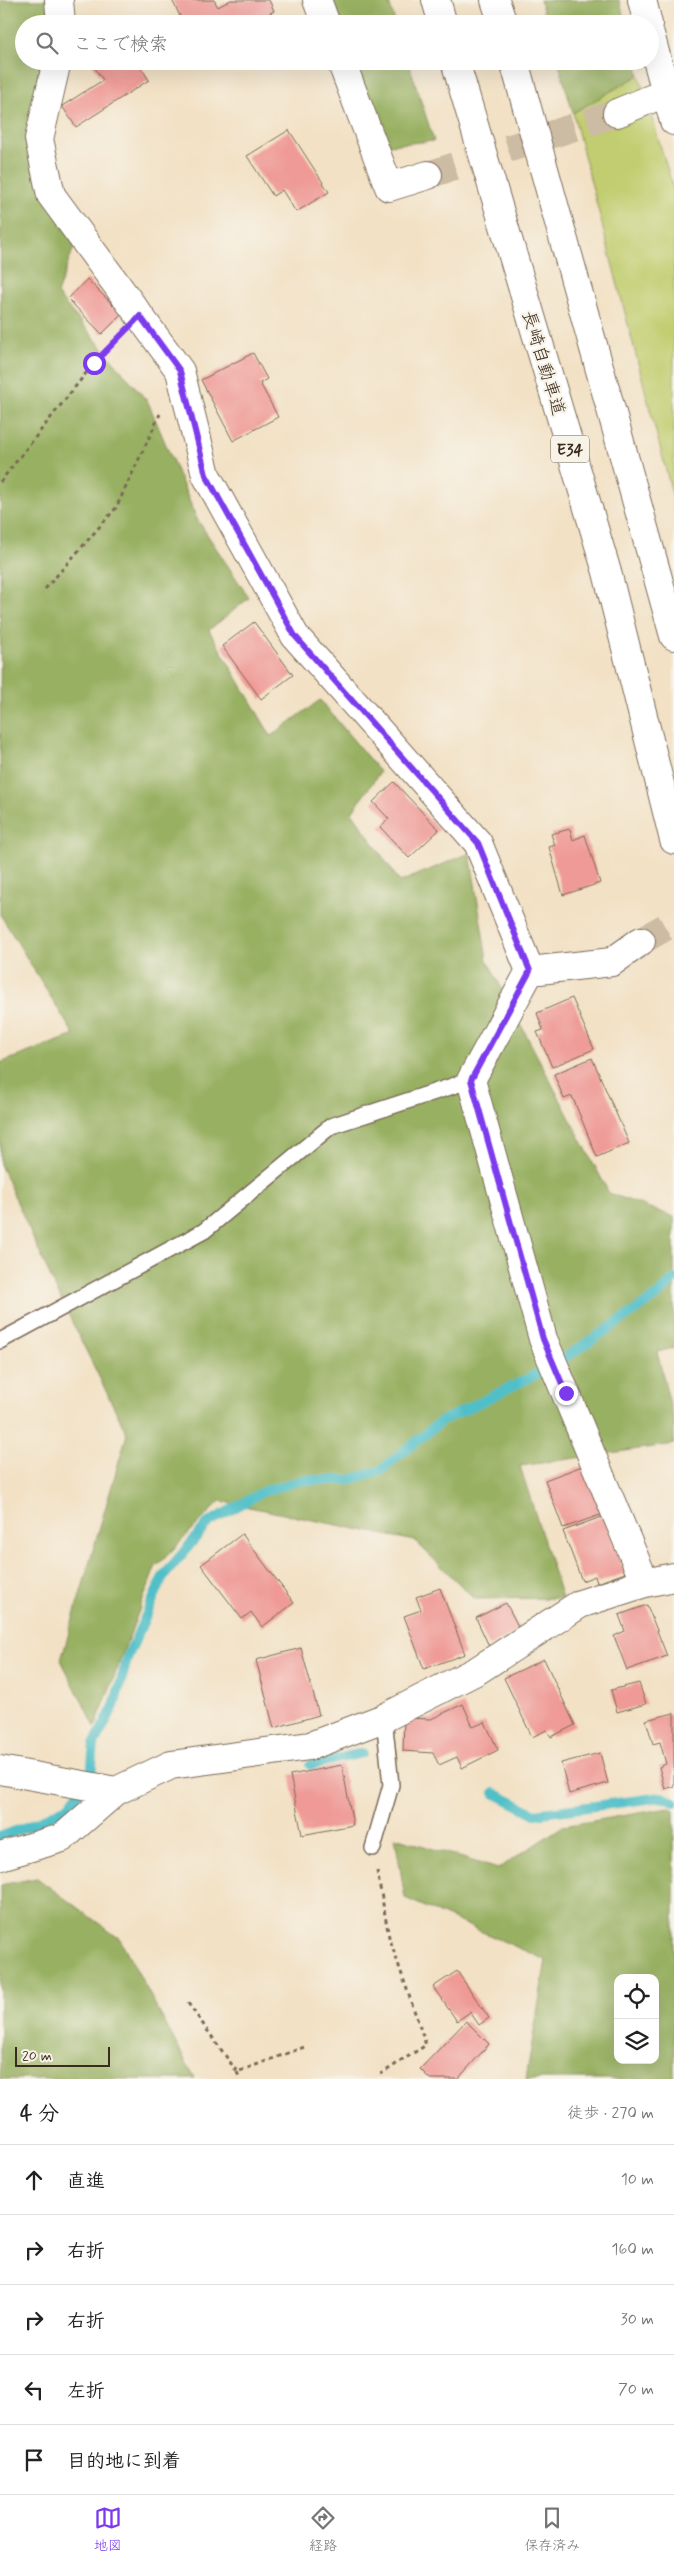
<!DOCTYPE html>
<html lang="ja">
<head>
<meta charset="utf-8">
<style>
	:root { --surface:#fff; --page:#f2f2f2; --text:#222; --muted:#767676; --line:#e0e0e0; --accent:#7c3aed }
	body { margin:0; font-family:Mynerve,"Klee One",sans-serif; background:var(--page); color:var(--text) }
	.controls { position:absolute; right:15px; bottom:15px; display:grid; overflow:hidden; border-radius:10px; box-shadow:0 5px 20px #0002 }
	.controls button { width:45px; height:45px; display:grid; place-items:center; padding:0; border:0; border-bottom:1px solid var(--line); background:var(--surface); color:var(--text); font:25px sans-serif }
	.scale { position:absolute; left:15px; bottom:12px; width:95px; box-sizing:border-box; padding-left:5px; border:2px solid #3b2a1e; border-top:0; font-size:14px; line-height:18px; white-space:nowrap; color:#3b2a1e; -webkit-text-stroke:4px #f7f3e8; paint-order:stroke }
	.stop { position:absolute; width:15px; height:15px; margin:-11px; border:4px solid #7c3aed; border-radius:50%; background:#fff }
	.stop.end { background:#7c3aed; border-color:#fff; box-shadow:0 1px 5px #0008 }
	.list { margin:0; padding:0; list-style:none }
	h2 { display:flex; justify-content:space-between; align-items:center; height:65px; margin:0; padding:0 20px; font-size:21px }
	h2 small { font-size:16px; font-weight:400; color:var(--muted) }
	.list li { display:grid; grid-template-columns:32px 1fr auto; gap:15px; align-items:center; box-sizing:border-box; height:70px; padding:0 20px; border-top:1px solid var(--line) }
	.list b { display:block; font-size:19px; white-space:nowrap }
	.list em { font-size:16px; font-style:normal; color:var(--muted) }
	.icon { flex:none; width:28px; height:28px; fill:none; stroke:currentColor; stroke-width:2; stroke-linecap:round; stroke-linejoin:round }
	.map { position:relative; flex:none; width:674px; height:2079px; overflow:hidden }
	.search { position:absolute; background:var(--surface); box-shadow:0 5px 20px #0002; left:15px; right:15px; top:15px; height:55px; display:flex; align-items:center; gap:12px; box-sizing:border-box; padding:0 18px; border-radius:28px; color:var(--muted); font-size:19px }
	.sheet { height:415px; background:var(--surface) }
	nav { display:flex; justify-content:space-around; align-items:center; box-sizing:border-box; height:70px; border-top:1px solid var(--line); background:var(--surface); font-size:14px; color:var(--muted) }
	nav a { display:grid; justify-items:center; gap:2px }
	nav .on { color:var(--accent) }
	.map>svg:first-child { display:block }
	.green { fill:#c1cd6f; stroke:#7e7c46 }
	.forest { fill:#98b062; stroke:#6a6d40; fill-rule:evenodd }
	.lines { fill:none; stroke-linecap:round; stroke-linejoin:round }
	.stream { stroke:#51bfc8; stroke-width:10 }
	.building { fill:#ef9a96 }
	.street-tunnel { stroke:#cdbca4; stroke-width:28; stroke-dasharray:28 14; stroke-linecap:butt }
	.lane-casing { stroke:#7b6a58; stroke-width:18 }
	.street-casing { stroke:#7b6a58; stroke-width:30 }
	.highway-casing { stroke:#7b6a58; stroke-width:30 }
	.path { stroke:#7b6a58; stroke-width:3; stroke-dasharray:4 4; stroke-linecap:butt }
	.lane { stroke:#fff; stroke-width:15 }
	.street { stroke:#fff; stroke-width:28 }
	.highway { stroke:#fff; stroke-width:28 }
	.route { stroke:#7c3aed; stroke-width:6 }
	.labels { text-anchor:middle; stroke-width:4.5; stroke-linejoin:round; paint-order:stroke }
	.shield { fill:#f7f3e8; stroke:#73665b; stroke-width:1 }
	.shield-label { font-size:16px; font-weight:bold; fill:#3b2a1e }
	.street-label { font-size:18px; fill:#3b2a1e; stroke:#f7f3e8 }
</style>
</head>
<body>
<div class="map">
<svg width="674" height="2079" viewBox="0 0 674 2079">
	<rect width="100%" height="100%" fill="#f7f3e8"/>
	<filter id="ink" filterUnits="userSpaceOnUse"><feTurbulence type="fractalNoise" baseFrequency=".02" numOctaves="2"/><feDisplacementMap in="SourceGraphic" scale="10" xChannelSelector="R" yChannelSelector="G"/><feConvolveMatrix kernelMatrix="1 2 1 2 8 2 1 2 1" color-interpolation-filters="sRGB"/></filter>
	<filter id="wash" filterUnits="userSpaceOnUse"><feTurbulence type="fractalNoise" baseFrequency=".0096" numOctaves="4" result="noise"/><feDisplacementMap in="SourceGraphic" scale="20" xChannelSelector="R" yChannelSelector="G"/><feGaussianBlur stdDeviation="1.12" result="paint"/><feColorMatrix in="noise" values="0 0 0 0 0 0 0 0 0 0 0 0 0 0 0 0 0 1.4 0 .05"/><feComposite in="paint" operator="in"/></filter>
	<g filter="url(#wash)">
		<rect width="100%" height="100%" fill="#f2e1c5"/>
		<path class="green" d="M639 75 674 191V501L573 113Z"/>
		<path class="forest" d="M1 0H59L61 24H24V61H57L39 139 79 233 57 294 148 402 197 519 249 598 209 630 271 736 320 700 380 772 352 812 400 882 470 853 487 960 609 1193 674 1217V1348L657 1352 674 1420V1444L520 1466 562 1598 475 1599 415 1541 220 1501 155 1568 95 1727 61 1660 127 1434 54 1285 0 1164V1063L74 1035 0 914Z
			M333 0H388L396 24H342Z
			M540 0H619L626 24H547Z
			M356 61H408L434 141 387 145Z
			M558 61H636L639 75 573 113Z
			M669 1808 674 1810V2079H526L546 1960 405 1898 395 1837 498 1869 563 1826ZM618 1978H655V2060H618Z
			M37 1878 120 1939 195 2079H0V1885Z"/>
		<g class="lines">
			<path class="stream" d="M310 1765 362 1753
				M494 1793 535 1814 662 1797 674 1802
				M0 1837 34 1824 69 1806 91 1776 94 1744 114 1706 128 1656 163 1577 208 1523 264 1491 303 1480H350L381 1470 440 1422 553 1366 657 1296 674 1279"/>
		</g>
		<g id="blocks">
			<path class="building" d="M172 0H214L218 7 231 0H269L274 11 249 24H184Z
				M90 61H137L149 80 76 127 62 106 103 80Z
				M289 130 329 192 296 212 282 190 273 196 247 156Z
				M87 279 122 314 102 334 68 299Z
				M253 353 267 379 260 383 278 417 233 441 201 380Z
				M254 622 293 675 261 699 222 646Z
				M394 782 439 830 409 858 380 827 389 819 373 802Z
				M570 829 573 840 585 835 600 883 563 895 549 847 555 845 551 834Z
				M572 998 594 1049 552 1067 537 1032 543 1030 537 1013Z
				M592 1058 629 1143 597 1157 572 1096 564 1099 554 1074Z
				M585 1465 603 1514 563 1528 545 1480Z
				M604 1516 625 1573 597 1583 595 1576 582 1581 563 1531Z
				M242 1534 294 1603 262 1627 251 1612 242 1619 201 1565Z
				M440 1588 465 1654 424 1669 404 1616 421 1610 416 1597Z
				M506 1603 520 1630 489 1646 476 1618Z
				M647 1605 667 1656 627 1670 614 1636 625 1631 619 1615Z
				M301 1648 319 1715 274 1728 256 1660Z
				M544 1659 575 1725 551 1737 547 1730 532 1737 504 1678Z
				M639 1683 646 1704 617 1712 611 1690Z
				M463 1704 473 1727 485 1722 498 1750 462 1768 457 1757 439 1765 433 1753 403 1751 404 1718 431 1719Z
				M674 1713V1786L665 1789 659 1767 666 1764 660 1742 653 1744 646 1720Z
				M600 1753 608 1783 569 1794 561 1763Z
				M342 1765 353 1825 302 1835 290 1775Z
				M457 1971 489 2018 479 2025 470 2012 457 2021 433 1987Z
				M466 2021 489 2044 458 2079H430L420 2069Z"/>
		</g>
	</g>
	<g filter="url(#ink)">
		<use href="#blocks" fill-opacity="0" stroke="#7b6a58" stroke-width="1"/>
		<g class="lines">
			<path class="street-tunnel" d="M428 175 617 113
				M641 941 674 922"/>
			<defs>
				<path id="lane" d="M0 1341 204 1231 331 1126 471 1080
					M373 1848 391 1785 384 1718"/>
				<path id="street" d="M59 0 61 24
					M317 0 326 24
					M642 0 648 24
					M650 34 674 121
					M57 61 39 139 51 195 180 371 206 475 295 636 478 843 530 971
					M341 61 389 187 428 175
					M617 113 665 93
					M530 971 471 1080 543 1339 645 1583
					M530 971 612 962 641 941
					M0 1770 116 1791
					M0 1856 62 1838 116 1791 171 1765 310 1746 384 1718 478 1670 580 1604 645 1583 674 1577"/>
				<path id="highway" d="M436 0 443 24
					M495 0 503 24
					M455 61 607 572 674 840
					M514 61 674 636"/>
			</defs>
			<use href="#lane" class="lane-casing"/>
			<use href="#street" class="street-casing"/>
			<use href="#highway" class="highway-casing"/>
			<path class="path" d="M0 482 94 363 118 338
				M45 589 116 508 160 414
				M377 1871 389 1937 426 2045 381 2074
				M188 2003 237 2072 307 2046
				M237 2072 240 2079"/>
			<use href="#lane" class="lane"/>
			<use href="#street" class="street"/>
			<use href="#highway" class="highway"/>
		</g>
	</g>
	<g class="lines" filter="url(#ink)">
		<path class="route" d="M94 363 140 316 180 371 206 475 295 636 478 843 530 971 471 1080 543 1339 566 1393"/>
	</g>
	<g class="labels">
		<rect class="shield" x="551" y="435.5" width="38" height="27" rx="4"/>
		<g class="shield-label">
			<text x="570" y="455">E34</text>
		</g>
		<g class="street-label">
			<text transform="translate(544 363) rotate(73)" y="6">長崎自動車道</text>
		</g>
	</g>
</svg>
<div class="controls">
<button><svg class="icon" aria-label="locate" viewBox="0 0 24 24"><circle cx="12" cy="12" r="6"/><path d="M12 2v4M12 18v4M2 12h4M18 12h4"/></svg></button>
<button><svg class="icon" aria-label="layers" viewBox="0 0 24 24"><path d="M12 4l9 5-9 5-9-5zM3 14l9 5 9-5"/></svg></button>
</div>
<div class="scale">20 m</div>
<div class="stop" style="left:94px;top:363px"></div>
<div class="stop end" style="left:566px;top:1393px"></div>
<div class="search"><svg class="icon" aria-label="search" viewBox="0 0 24 24"><circle cx="10" cy="10" r="6"/><path d="M15 15l6 6"/></svg>ここで検索</div>
</div>
<section class="sheet">
<h2>4 分<small>徒歩 · 270 m</small></h2>
<ul class="list">
<li><svg class="icon" aria-label="ahead" viewBox="0 0 24 24"><path d="M12 20V5M6 11l6-6 6 6"/></svg><div><b>直進</b></div><em>10 m</em></li>
<li><svg class="icon" aria-label="right" viewBox="0 0 24 24"><path d="M7 20v-9h11M14 6l5 5-5 5"/></svg><div><b>右折</b></div><em>160 m</em></li>
<li><svg class="icon" aria-label="right" viewBox="0 0 24 24"><path d="M7 20v-9h11M14 6l5 5-5 5"/></svg><div><b>右折</b></div><em>30 m</em></li>
<li><svg class="icon" aria-label="left" viewBox="0 0 24 24"><path d="M17 20v-9H6M10 6l-5 5 5 5"/></svg><div><b>左折</b></div><em>70 m</em></li>
<li><svg class="icon" aria-label="arrive" viewBox="0 0 24 24"><path d="M6 21V4h12l-3 4 3 4H6"/></svg><div><b>目的地に到着</b></div></li>
</ul>
</section>
<nav>
<a class="on"><svg class="icon" aria-label="map" viewBox="0 0 24 24"><path d="M3 6l6-2 6 2 6-2v14l-6 2-6-2-6 2zM9 4v14M15 6v14"/></svg>地図</a>
<a><svg class="icon" aria-label="directions" viewBox="0 0 24 24"><path d="M12 3l9 9-9 9-9-9zM9 14v-3h6M13 9l2 2-2 2"/></svg>経路</a>
<a><svg class="icon" aria-label="saved" viewBox="0 0 24 24"><path d="M7 4h10v16l-5-4-5 4z"/></svg>保存済み</a>
</nav>
</body>
</html>
